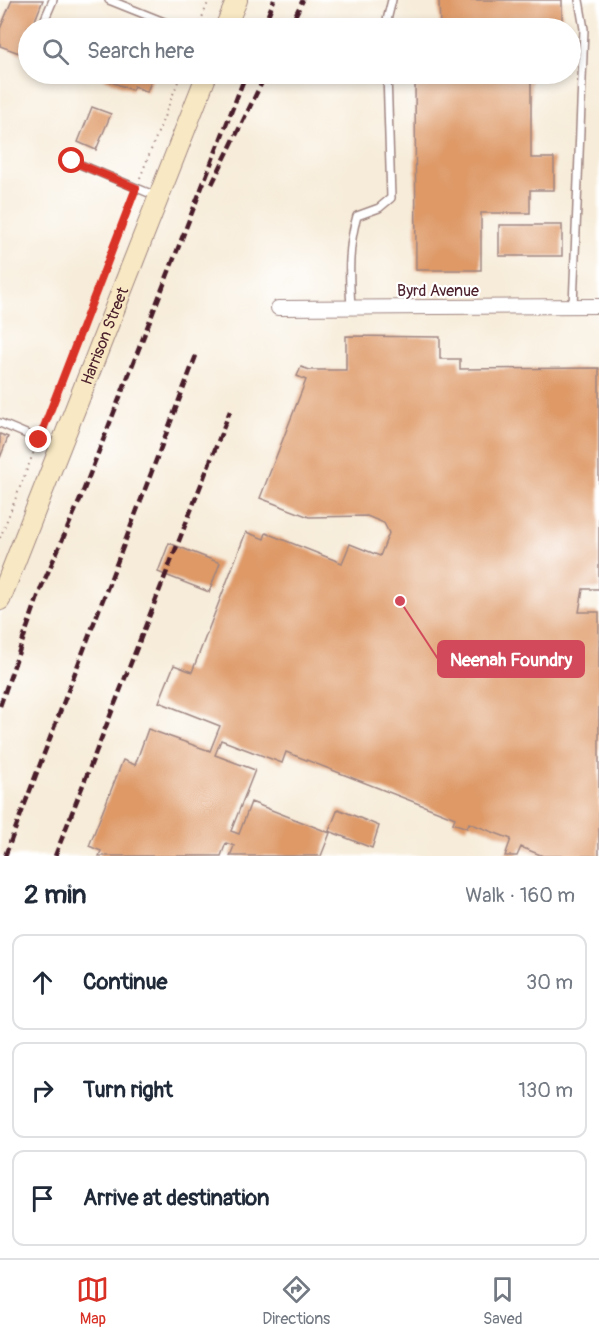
<!DOCTYPE html>
<html lang="en">
<head>
<meta charset="utf-8">
<style>
	:root { --surface:#fff; --page:#f6f6f7; --text:#1f2937; --muted:#747a83; --line:#e0e1e3; --accent:#d93025 }
	body { margin:0; font-family:Pangolin,sans-serif; background:var(--page); color:var(--text) }
	.stop { position:absolute; width:18px; height:18px; margin:-14px; border:4px solid #d93025; border-radius:50%; background:#fff }
	.stop.end { background:#d93025; border-color:#fff; box-shadow:0 2px 6px #0008 }
	.list { margin:0; padding:0; list-style:none }
	h2 { display:flex; justify-content:space-between; align-items:center; height:78px; margin:0; padding:0 24px; font-size:26px }
	h2 small { font-size:20px; font-weight:400; color:var(--muted) }
	.list li { display:grid; grid-template-columns:39px 1fr auto; gap:18px; align-items:center; box-sizing:border-box; height:96px; margin:0 12px 12px; padding:0 12px; border:2px solid var(--line); border-radius:12px }
	.list b { display:block; font-size:22px; white-space:nowrap }
	.list em { font-size:20px; font-style:normal; color:var(--muted) }
	.icon { flex:none; width:33px; height:33px; fill:none; stroke:currentColor; stroke-width:2; stroke-linecap:round; stroke-linejoin:round }
	.map { position:relative; flex:none; width:599px; height:856px; overflow:hidden }
	.search { position:absolute; background:var(--surface); box-shadow:0 3px 9px #0003; left:18px; right:18px; top:18px; height:66px; display:flex; align-items:center; gap:15px; box-sizing:border-box; padding:0 21px; border-radius:33px; color:var(--muted); font-size:22px }
	.sheet { height:402px; background:var(--surface) }
	nav { display:flex; justify-content:space-around; align-items:center; box-sizing:border-box; height:84px; border-top:2px solid var(--line); background:var(--surface); font-size:16px; color:var(--muted) }
	nav a { display:grid; justify-items:center; gap:3px }
	nav .on { color:var(--accent) }
	.map>svg:first-child { display:block }
	.building { fill:#de9966 }
	.lines { fill:none; stroke-linecap:round; stroke-linejoin:round }
	.service-casing { stroke:#a08682; stroke-width:10 }
	.minor-casing { stroke:#a08682; stroke-width:16 }
	.secondary-casing { stroke:#a08682; stroke-width:22 }
	.path { stroke:#a08682; stroke-width:2; stroke-dasharray:1.5 4.5; stroke-linecap:butt }
	.service { stroke:#fff; stroke-width:7 }
	.minor { stroke:#fff; stroke-width:14 }
	.secondary { stroke:#f8e8c3; stroke-width:20 }
	.rail { stroke:#4a1f2b; stroke-width:4.5; stroke-dasharray:9 4.5; stroke-linecap:butt }
	.route { stroke:#d93025; stroke-width:8 }
	.labels { text-anchor:middle; stroke-width:4.5; stroke-linejoin:round; paint-order:stroke }
	.street-label { font-size:16px; fill:#4a1f2b; stroke:#fff }
	.leader { fill:none; stroke:#d1495b; stroke-width:2 }
	.callout-dot { fill:#d1495b; stroke:#fff; stroke-width:2 }
	.callout { fill:#d1495b; stroke:#d1495b; stroke-width:2 }
	.callout-label { font-size:18px; text-anchor:middle; font-weight:bold; fill:#fff }
</style>
</head>
<body>
<div class="map">
<svg width="599" height="856" viewBox="0 0 599 856">
	<rect width="100%" height="100%" fill="#fff"/>
	<filter id="ink" filterUnits="userSpaceOnUse"><feTurbulence type="fractalNoise" baseFrequency=".0167" numOctaves="2"/><feDisplacementMap in="SourceGraphic" scale="12" xChannelSelector="R" yChannelSelector="G"/><feConvolveMatrix kernelMatrix="1 2 1 2 8 2 1 2 1" color-interpolation-filters="sRGB"/></filter>
	<filter id="wash" filterUnits="userSpaceOnUse"><feTurbulence type="fractalNoise" baseFrequency=".008" numOctaves="4" result="noise"/><feDisplacementMap in="SourceGraphic" scale="24" xChannelSelector="R" yChannelSelector="G"/><feGaussianBlur stdDeviation="1.35" result="paint"/><feColorMatrix in="noise" values="0 0 0 0 0 0 0 0 0 0 0 0 0 0 0 0 0 1.4 0 .05"/><feComposite in="paint" operator="in"/></filter>
	<g filter="url(#wash)">
		<rect width="100%" height="100%" fill="#f7ecd9"/>
		<g id="blocks">
			<path class="building" d="M12 0H43L32 28H28L22 54 0 46V29Z
				M439 0H562V28H440Z
				M101 74H154L147 92 134 86 132 90 104 79 106 75Z
				M415 74H531V158H554V190H530V213H481V270H416Z
				M92 107 111 114 96 150 78 142Z
				M499 225H562V256H499Z
				M346 336 440 337V359H460V369L599 368V589H583L579 612H599V856H543L521 847 517 856H505L511 839 469 823 467 828 453 823 455 818 286 752 282 763 221 740 215 755 255 770 231 831 239 834 251 802 330 833 321 856H230L234 846 226 843 221 856H99L101 851 89 846 123 760 135 765 148 729 210 751 220 726 159 702 174 665 192 672 246 532 264 539 266 533 342 563 350 544 380 556 389 533 384 523 367 516 309 517 260 498 306 380 297 376 301 367 310 370H346Z
				M0 434 8 437 0 458Z
				M169 543 220 563 209 592 158 572Z
				M338 809 379 826 372 848 329 831Z"/>
		</g>
	</g>
	<g filter="url(#ink)">
		<use href="#blocks" fill-opacity="0" stroke="#a08682" stroke-width="1.5"/>
		<g class="lines">
			<defs>
				<path id="service" d="M109 0 179 28
					M41 28 53 0
					M385 28 392 0
					M72 161 156 196
					M573 306 584 29 579 0
					M351 307C349 276 348 246 357 216L379 208 391 198 387 74
					M0 423 57 447"/>
				<path id="minor" d="M278 308 599 306"/>
				<g id="secondary">
					<path d="M225 28 237 0"/>
					<path id="s1" d="M0 600 207 74"/>
				</g>
			</defs>
			<use href="#service" class="service-casing"/>
			<use href="#minor" class="minor-casing"/>
			<use href="#secondary" class="secondary-casing"/>
			<path class="path" d="M198 28 209 0
				M140 178 181 74
				M43 429 132 197
				M0 538 35 449"/>
			<use href="#service" class="service"/>
			<use href="#minor" class="minor"/>
			<use href="#secondary" class="secondary"/>
			<path class="rail" d="M263 28 274 0
				M289 28 303 0
				M212 184 266 74
				M0 706 41 588 79 502 246 74
				M5 856 197 353
				M55 856 230 411"/>
		</g>
	</g>
	<g class="lines" filter="url(#ink)">
		<path class="route" d="M39 440 136 188 72 161"/>
	</g>
	<g class="labels">
		<g class="street-label">
			<text x="438" y="296">Byrd Avenue</text>
			<text dy="6" stroke="none"><textPath href="#s1" startOffset="284">Harrison Street</textPath></text>
		</g>
	</g>
	<path class="leader" d="M400 601L438 659"/>
	<circle class="callout-dot" cx="400" cy="601" r="6"/>
	<rect class="callout" x="438" y="641" width="146" height="36" rx="6"/>
	<g class="callout-label">
		<text x="511" y="666">Neenah Foundry</text>
	</g>
</svg>
<div class="stop" style="left:72px;top:161px"></div>
<div class="stop end" style="left:39px;top:440px"></div>
<div class="search"><svg class="icon" aria-label="search" viewBox="0 0 24 24"><circle cx="10" cy="10" r="6"/><path d="M15 15l6 6"/></svg>Search here</div>
</div>
<section class="sheet">
<h2>2 min<small>Walk · 160 m</small></h2>
<ul class="list">
<li><svg class="icon" aria-label="ahead" viewBox="0 0 24 24"><path d="M12 20V5M6 11l6-6 6 6"/></svg><div><b>Continue</b></div><em>30 m</em></li>
<li><svg class="icon" aria-label="right" viewBox="0 0 24 24"><path d="M7 20v-9h11M14 6l5 5-5 5"/></svg><div><b>Turn right</b></div><em>130 m</em></li>
<li><svg class="icon" aria-label="arrive" viewBox="0 0 24 24"><path d="M6 21V4h12l-3 4 3 4H6"/></svg><div><b>Arrive at destination</b></div></li>
</ul>
</section>
<nav>
<a class="on"><svg class="icon" aria-label="map" viewBox="0 0 24 24"><path d="M3 6l6-2 6 2 6-2v14l-6 2-6-2-6 2zM9 4v14M15 6v14"/></svg>Map</a>
<a><svg class="icon" aria-label="directions" viewBox="0 0 24 24"><path d="M12 3l9 9-9 9-9-9zM9 14v-3h6M13 9l2 2-2 2"/></svg>Directions</a>
<a><svg class="icon" aria-label="saved" viewBox="0 0 24 24"><path d="M7 4h10v16l-5-4-5 4z"/></svg>Saved</a>
</nav>
</body>
</html>
